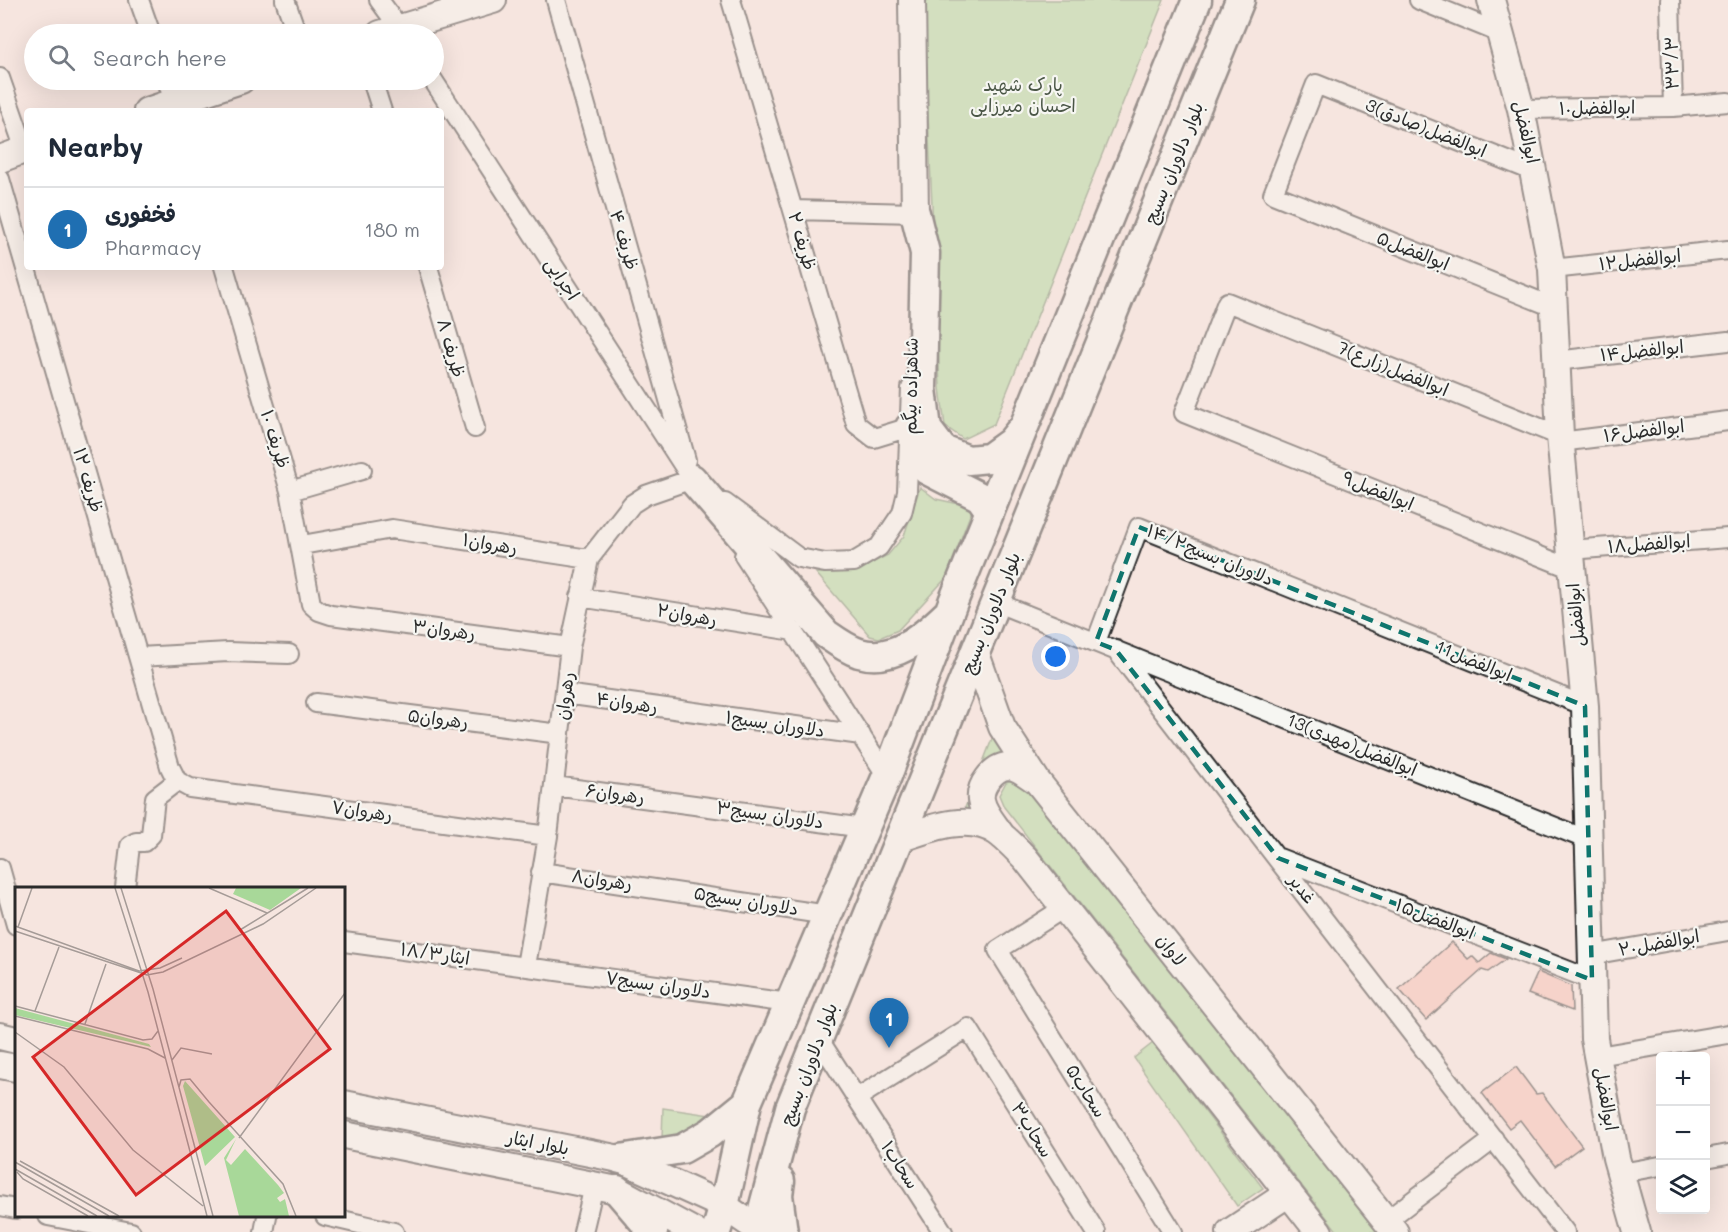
<!DOCTYPE html>
<html lang="en">
<head>
<meta charset="utf-8">
<style>
	:root { --surface:#fff; --page:#f2f2f3; --text:#1f2937; --muted:#747a83; --line:#e0e1e3; --accent:#1f6fb2 }
	body { margin:0; font-family:Mali,"Playpen Sans Arabic",sans-serif; background:var(--page); color:var(--text) }
	.controls { position:absolute; right:18px; bottom:18px; display:grid; overflow:hidden; border-radius:6px; box-shadow:0 6px 24px #0002 }
	.controls button { width:54px; height:54px; display:grid; place-items:center; padding:0; border:0; border-bottom:2px solid var(--line); background:var(--surface); color:var(--text); font:30px sans-serif }
	.you { position:absolute; left:1056px; top:657px; width:21px; height:21px; margin:-15px; border:4px solid #fff; border-radius:50%; background:#1a73e8; box-shadow:0 0 0 9px #1a73e833 }
	.badge { display:grid; place-items:center; width:39px; height:39px; border-radius:50%; background:var(--accent); color:#fff; font-size:20px; font-weight:700 }
	.pin { position:absolute; translate:-50% -50px; filter:drop-shadow(0 2px 3px #0008) }
	.pin::after { content:''; position:absolute; top:32px; width:21px; height:18px; background:inherit; clip-path:polygon(0 0,100% 0,50% 100%) }
	.list { margin:0; padding:0; list-style:none }
	h2 { display:flex; justify-content:space-between; align-items:center; height:78px; margin:0; padding:0 24px; font-size:26px }
	h2 small { font-size:20px; font-weight:400; color:var(--muted) }
	.list li { display:grid; grid-template-columns:39px 1fr auto; gap:18px; align-items:center; box-sizing:border-box; height:84px; padding:0 24px; border-top:2px solid var(--line) }
	.list b { display:block; font-size:22px; white-space:nowrap }
	.list p { margin:0; font-size:20px; white-space:nowrap; color:var(--muted) }
	.list em { font-size:20px; font-style:normal; color:var(--muted) }
	.icon { flex:none; width:33px; height:33px; fill:none; stroke:currentColor; stroke-width:2; stroke-linecap:round; stroke-linejoin:round }
	.map { position:relative; flex:none; width:1728px; height:1232px; overflow:hidden }
	.search { position:absolute; background:var(--surface); box-shadow:0 6px 24px #0002; left:24px; top:24px; width:420px; height:66px; display:flex; align-items:center; gap:15px; box-sizing:border-box; padding:0 21px; border-radius:33px; color:var(--muted); font-size:22px }
	.panel { position:absolute; background:var(--surface); box-shadow:0 6px 24px #0002; left:24px; top:108px; width:420px; height:162px; border-radius:6px }
	.map>svg:first-child { display:block }
	.green { fill:#a8d899; stroke:#6a8262; stroke-width:1.5 }
	.building { fill:#f7bdb2; stroke:#2b2b2b; stroke-width:1.5 }
	.lines { fill:none; stroke-linecap:round; stroke-linejoin:round }
	.street-casing { stroke:#2b2b2b; stroke-width:22 }
	.secondary-casing { stroke:#2b2b2b; stroke-width:30 }
	.primary-casing { stroke:#2b2b2b; stroke-width:33 }
	.street { stroke:#f6f6f2; stroke-width:18 }
	.secondary { stroke:#f6f6f2; stroke-width:26 }
	.primary { stroke:#f6f6f2; stroke-width:28 }
	.marked { fill:none; stroke:#0f766e; stroke-width:4.5; stroke-dasharray:12 8; stroke-linejoin:round }
	.labels { text-anchor:middle; stroke-width:4.5; stroke-linejoin:round; paint-order:stroke }
	.street-label { font-size:18px; fill:#2b2b2b; stroke:#f6f6f2 }
	.park-label { font-size:18px; fill:#4a5646; stroke:#f6f6f2 }
	.inset-road { fill:none; stroke:#a59b97; stroke-width:1.5 }
	.view { fill:#d62828; fill-opacity:0.15; stroke:#d62828; stroke-width:3 }
	.inset-edge { fill:none; stroke:#2b2b2b; stroke-width:3 }
</style>
</head>
<body>
<div class="map">
<svg width="1728" height="1232" viewBox="0 0 1728 1232">
	<rect width="100%" height="100%" fill="#f6e5df"/>
	<filter id="ink" filterUnits="userSpaceOnUse"><feTurbulence type="fractalNoise" baseFrequency=".0167" numOctaves="2"/><feDisplacementMap in="SourceGraphic" scale="12" xChannelSelector="R" yChannelSelector="G"/><feConvolveMatrix kernelMatrix="1 2 1 2 8 2 1 2 1" color-interpolation-filters="sRGB"/></filter>
	<g filter="url(#ink)">
		<path class="green" d="M923 0H1164L994 424 963 439 945 426 940 388Z
			M920 487 936 499 973 507 946 578 898 630 879 638 870 636 816 573 854 572 888 555 904 536Z
			M996 729 1013 757 1002 758 986 817 961 818Z
			M1018 778 1386 1232H1338L1004 807 999 795 1006 782Z
			M1153 1043 1263 1188 1237 1206 1134 1058Z
			M663 1108 710 1115 688 1134 662 1139Z"/>
		<path class="building" d="M1452 942 1468 959 1472 956 1479 963 1491 953 1506 959 1488 972 1482 970 1426 1020 1399 989Z
			M1538 972 1571 986 1572 1011 1528 994Z
			M1516 1067 1536 1094 1542 1093 1582 1146 1555 1166 1520 1120 1509 1128 1482 1093Z"/>
		<g class="lines">
			<defs>
				<path id="street" d="M139 0 151 34
					M285 0 297 34
					M379 0 404 34
					M556 0 686 460
					M731 0 856 424 874 438 910 427
					M1419 0 1500 33
					M1670 0 1673 107
					M0 78 25 150
					M167 80 177 111
					M372 80 382 111
					M433 80 698 488
					M1521 109 1673 107 1728 102
					M1535 172 1316 84 1273 194 1553 307
					M0 179 170 767 177 781
					M793 210 915 213V222
					M224 267 290 491 311 604 319 611 331 615 570 647
					M428 267 475 428
					M1552 269 1728 250
					M1556 361 1728 341
					M1560 436 1227 302 1184 413 1572 569
					M1560 442 1728 421
					M290 491 362 470
					M725 503 799 558 825 563 854 562 879 547 902 513 907 492 911 388
					M302 545 392 529 589 559
					M1570 550 1728 538
					M744 556 887 776
					M580 597 794 631
					M995 602 1588 840
					M1096 642 1139 527 1585 706
					M1116 650 1565 1232
					M139 657 228 652 289 654
					M565 694 861 735
					M316 703 560 734
					M177 781 190 788 548 836
					M554 786 864 828
					M1279 858 1592 980
					M0 868 16 925
					M541 872 828 915
					M125 888 130 846 136 842H144L151 835 155 798 177 781
					M1064 908 998 950 1173 1232
					M344 942 789 1003
					M1591 955 1728 931
					M526 966 548 836 570 647 589 559 632 504 646 495 692 479
					M818 1038 943 1232
					M1598 1056 1728 1034
					M857 1098 968 1028 1096 1232
					M1706 1158 1728 1154
					M1621 1173 1660 1166
					M0 1206 16 1209
					M48 1216 131 1232
					M325 1216 394 1232
					M1386 1221 1494 1139
					M264 1232 267 1216
					M583 1232 594 1186"/>
				<path id="secondary" d="M912 0 915 213
					M1491 0 1521 109 1552 269 1560 436 1585 706 1594 1039 1616 1158 1637 1232
					M380 34 493 0
					M147 111 241 80
					M0 159 27 149
					M975 651 1002 727 1037 781 1395 1232
					M1002 836C995 825 983 813 981 800 979 786 993 767 1008 766 1018 766 1029 776 1037 781
					M899 839C928 829 968 812 997 832 1007 839 1016 849 1025 858L1319 1232
					M0 1036 16 1040
					M0 1065 16 1068
					M344 1104 620 1159 724 1206 762 1232
					M344 1135 617 1190 695 1232
					M1230 1232 1289 1193"/>
				<path id="primary" d="M915 213 925 253 922 389 927 429 943 450 968 460 989 458 1011 442 1019 432
					M910 427 927 470 980 497 990 511
					M692 479 826 634C836 641 847 649 859 653 893 663 923 637 946 615
					M620 1159 682 1149 710 1133 747 1103
					M780 1181 778 1195 783 1232
					M617 1190 653 1232
					M716 1232 724 1206 747 1103 887 776 953 602 1197 0
					M757 1232 790 1108 1240 0"/>
			</defs>
			<use href="#street" class="street-casing"/>
			<use href="#secondary" class="secondary-casing"/>
			<use href="#primary" class="primary-casing"/>
			<use href="#street" class="street"/>
			<use href="#secondary" class="secondary"/>
			<use href="#primary" class="primary"/>
		</g>
	</g>
	<path d="M0 0H1728V1232H0ZM1139 527 1585 706 1592 980 1278 858 1116 650 1096 642Z" fill="#f6e5df" fill-opacity=".55" fill-rule="evenodd"/>
	<path class="marked" d="M1139 527 1585 706 1592 980 1278 858 1116 650 1096 642Z"/>
	<g class="labels">
		<g class="street-label">
			<text transform="translate(1672 63) rotate(-91)" y="6">۳۳/۳</text>
			<text transform="translate(1597 108) rotate(-1)" y="6">ابوالفضل۱۰</text>
			<text transform="translate(1426 128) rotate(22)" y="6">3ابوالفضل(صادق)</text>
			<text transform="translate(1526 132) rotate(77)" y="6">ابوالفضل</text>
			<text transform="translate(1174 163) rotate(-68)" y="6">بلوار دلاوران بسیج</text>
			<text transform="translate(624 240) rotate(74)" y="6">ظریف ۴</text>
			<text transform="translate(802 241) rotate(74)" y="6">ظریف ۲</text>
			<text transform="translate(1413 251) rotate(22)" y="6">ابوالفضل۵</text>
			<text transform="translate(1640 260) rotate(-6)" y="6">ابوالفضل۱۲</text>
			<text transform="translate(562 279) rotate(57)" y="6">اجرایی</text>
			<text transform="translate(451 348) rotate(74)" y="6">ظریف ۸</text>
			<text transform="translate(1642 351) rotate(-6)" y="6">ابوالفضل۱۴</text>
			<text transform="translate(1393 369) rotate(22)" y="6">7ابوالفضل(زارع)</text>
			<text transform="translate(911 386) rotate(-89)" y="6">شاهزاده بیگم</text>
			<text transform="translate(1644 431) rotate(-7)" y="6">ابوالفضل۱۶</text>
			<text transform="translate(275 439) rotate(73)" y="6">ظریف ۱۰</text>
			<text transform="translate(88 480) rotate(74)" y="6">ظریف ۱۲</text>
			<text transform="translate(1378 491) rotate(22)" y="6">ابوالفضل۹</text>
			<text transform="translate(490 544) rotate(9)" y="6">رهروان۱</text>
			<text transform="translate(1649 544) rotate(-4)" y="6">ابوالفضل۱۸</text>
			<text transform="translate(1210 555) rotate(22)" y="6">۱۴/۲دلاوران بسیج</text>
			<text transform="translate(991 613) rotate(-68)" y="6">بلوار دلاوران بسیج</text>
			<text transform="translate(687 615) rotate(10)" y="6">رهروان۲</text>
			<text transform="translate(1576 615) rotate(-95)" y="6">ابوالفضل</text>
			<text transform="translate(444 630) rotate(7)" y="6">رهروان۳</text>
			<text transform="translate(1474 661) rotate(22)" y="6">11ابوالفضل</text>
			<text transform="translate(565 696) rotate(-83)" y="6">رهروان</text>
			<text transform="translate(627 703) rotate(8)" y="6">رهروان۴</text>
			<text transform="translate(438 719) rotate(7)" y="6">رهروان۵</text>
			<text transform="translate(775 724) rotate(8)" y="6">دلاوران بسیج۱</text>
			<text transform="translate(1352 745) rotate(22)" y="6">13ابوالفضل(مهدی)</text>
			<text transform="translate(615 794) rotate(7)" y="6">رهروان۶</text>
			<text transform="translate(362 811) rotate(8)" y="6">رهروان۷</text>
			<text transform="translate(770 815) rotate(8)" y="6">دلاوران بسیج۳</text>
			<text transform="translate(602 880) rotate(8)" y="6">رهروان۸</text>
			<text transform="translate(1302 889) rotate(52)" y="6">غدیر</text>
			<text transform="translate(746 901) rotate(9)" y="6">دلاوران بسیج۵</text>
			<text transform="translate(1435 919) rotate(21)" y="6">ابوالفضل۱۵</text>
			<text transform="translate(1659 943) rotate(-10)" y="6">ابوالفضل۲۰</text>
			<text transform="translate(1171 950) rotate(52)" y="6">لاوان</text>
			<text transform="translate(435 954) rotate(8)" y="6">ایثار۱۸/۳</text>
			<text transform="translate(658 985) rotate(8)" y="6">دلاوران بسیج۷</text>
			<text transform="translate(809 1064) rotate(-69)" y="6">بلوار دلاوران بسیج</text>
			<text transform="translate(1086 1091) rotate(58)" y="6">۵سحاب</text>
			<text transform="translate(1606 1099) rotate(80)" y="6">ابوالفضل</text>
			<text transform="translate(1032 1130) rotate(58)" y="6">۳سحاب</text>
			<text transform="translate(538 1143) rotate(11)" y="6">بلوار ایثار</text>
			<text transform="translate(900 1165) rotate(57)" y="6">۱سحاب</text>
		</g>
		<g class="park-label">
			<text x="1023" y="91">پارک شهید<tspan x="1023" dy="21">احسان میرزایی</tspan></text>
		</g>
	</g>
	<g transform="translate(15 887)">
		<rect width="330" height="330" fill="#f6e5df"/>
		<path d="M221 1H286L255 23 218 7ZM0 121 134 157 136 160 0 128ZM170 194 220 250 190 279 168 199ZM221 252 211 273 216 278 230 262 263 298 269 306 262 311 265 315 270 312 274 329H224L209 271Z" fill="#a8d899"/>
		<path class="inset-road" d="M100 1 133 105 192 329M106 1 138 102 198 329M194 1 252 26M0 39 124 84 145 81 167 71M3 40 17 1M225 43 293 1M0 44 132 88 148 85 248 37 301 1M0 119 128 153 137 152 143 144M20 124 44 60M0 129 133 162 150 171M70 137 91 77M0 145 49 180 118 263 188 319M157 173 166 161 197 167M164 200 166 193 175 192 194 215M194 215 268 297 281 329M224 251 330 106M5 274 104 329M0 275 94 329M0 282 82 329M2 285 8 292 73 329"/>
		<path class="view" d="M211 24 315 162 121 308 18 170Z"/>
		<rect width="330" height="330" class="inset-edge"/>
	</g>
</svg>
<div class="controls">
<button>+</button>
<button>−</button>
<button><svg class="icon" aria-label="layers" viewBox="0 0 24 24"><path d="M12 4l9 5-9 5-9-5zM3 14l9 5 9-5"/></svg></button>
</div>
<div class="you"></div>
<div class="pin badge" style="left:889px;top:1048px">1</div>
<div class="search"><svg class="icon" aria-label="search" viewBox="0 0 24 24"><circle cx="10" cy="10" r="6"/><path d="M15 15l6 6"/></svg>Search here</div>
<section class="panel">
<h2>Nearby<small></small></h2>
<ul class="list">
<li><span class="badge">1</span><div><b>فخفوری</b><p>Pharmacy</p></div><em>180 m</em></li>
</ul>
</section>
</div>
</body>
</html>
